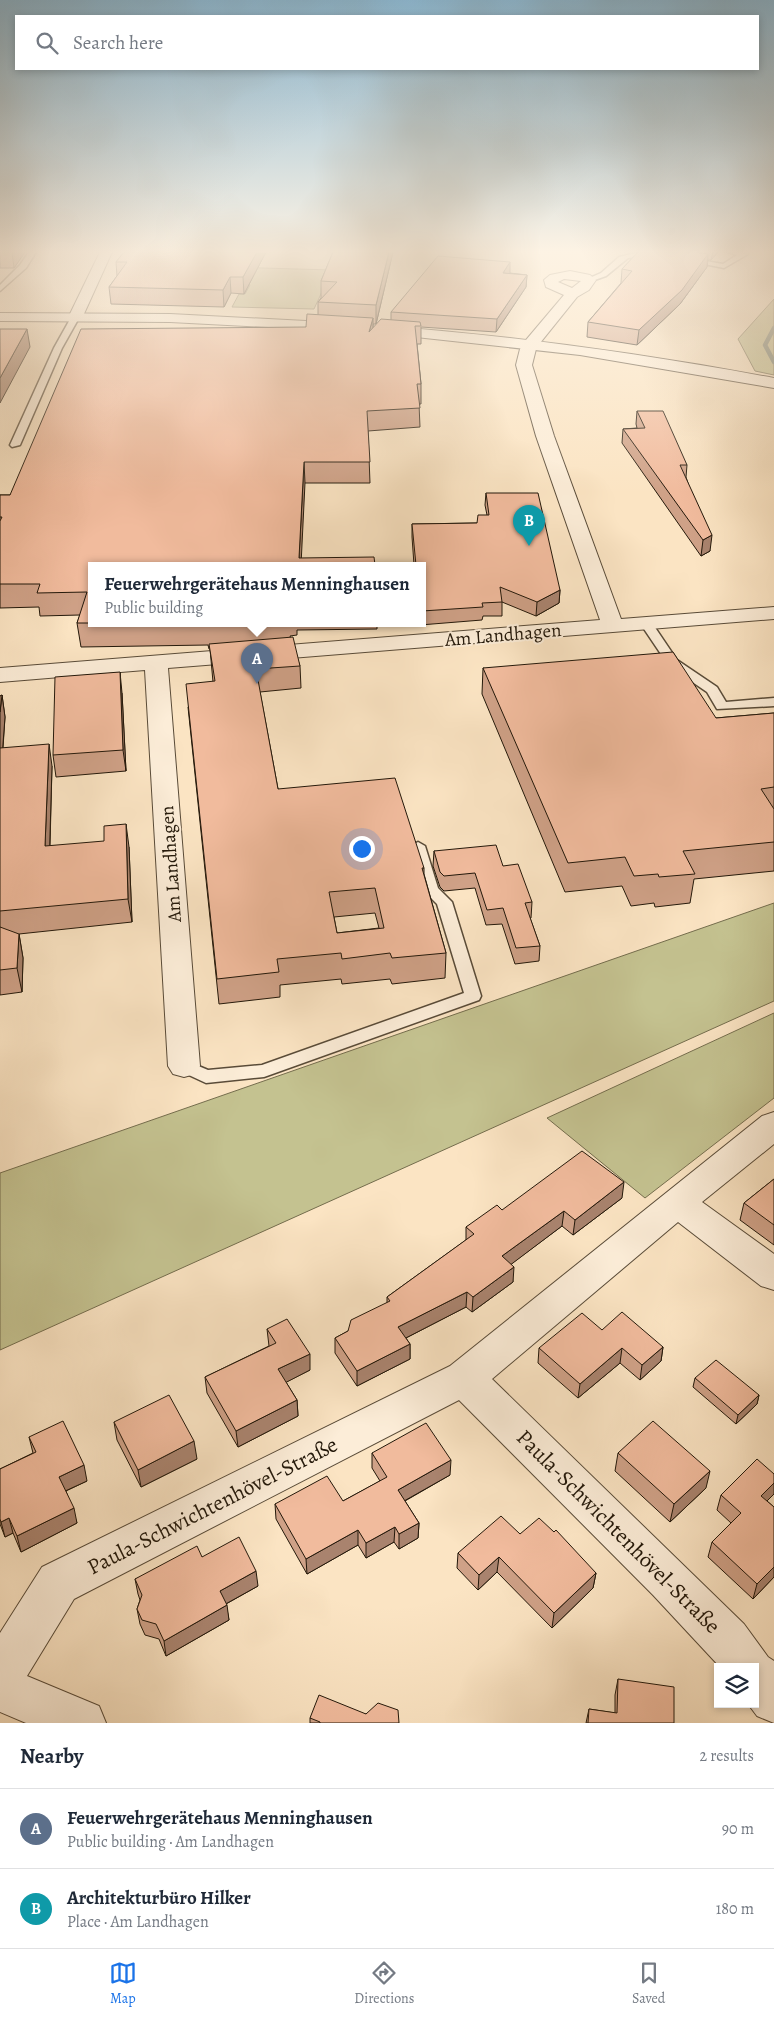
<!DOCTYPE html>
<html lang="en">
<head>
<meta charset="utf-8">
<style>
	:root { --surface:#fff; --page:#f2f2f3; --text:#1f2937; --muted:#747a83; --line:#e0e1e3; --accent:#1a73e8 }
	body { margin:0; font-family:Alegreya,serif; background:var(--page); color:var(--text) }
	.controls { position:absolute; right:15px; bottom:15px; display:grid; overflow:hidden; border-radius:0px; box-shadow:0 2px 8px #0003 }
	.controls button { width:45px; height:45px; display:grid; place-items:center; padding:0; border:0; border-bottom:1px solid var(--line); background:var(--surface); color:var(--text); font:25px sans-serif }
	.you { position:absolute; left:361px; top:848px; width:18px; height:18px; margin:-12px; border:4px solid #fff; border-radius:50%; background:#1a73e8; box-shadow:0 0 0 8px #1a73e833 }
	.badge { display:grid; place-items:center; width:32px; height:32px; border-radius:50%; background:var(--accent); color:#fff; font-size:16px; font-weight:700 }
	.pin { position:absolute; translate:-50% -41px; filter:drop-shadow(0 1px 2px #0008) }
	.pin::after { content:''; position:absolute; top:26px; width:18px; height:15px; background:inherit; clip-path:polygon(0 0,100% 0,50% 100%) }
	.popup { position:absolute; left:88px; top:562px; width:338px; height:65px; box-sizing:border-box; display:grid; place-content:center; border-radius:0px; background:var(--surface); filter:drop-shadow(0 1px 4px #0005); font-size:16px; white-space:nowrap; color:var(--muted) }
	.popup b { font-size:19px; color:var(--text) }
	.popup::after { content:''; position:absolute; left:50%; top:100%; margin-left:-10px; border:10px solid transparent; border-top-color:var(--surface) }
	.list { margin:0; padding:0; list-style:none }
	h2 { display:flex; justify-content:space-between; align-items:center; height:65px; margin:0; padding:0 20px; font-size:21px }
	h2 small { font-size:16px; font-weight:400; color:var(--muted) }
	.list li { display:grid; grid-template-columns:32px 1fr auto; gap:15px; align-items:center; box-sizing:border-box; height:80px; padding:0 20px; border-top:1px solid var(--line) }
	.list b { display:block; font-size:19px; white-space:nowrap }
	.list p { margin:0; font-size:16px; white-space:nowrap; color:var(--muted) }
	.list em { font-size:16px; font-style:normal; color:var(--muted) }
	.icon { flex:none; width:28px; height:28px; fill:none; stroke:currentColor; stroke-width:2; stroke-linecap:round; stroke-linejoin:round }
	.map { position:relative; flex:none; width:774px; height:1723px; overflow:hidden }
	.search { position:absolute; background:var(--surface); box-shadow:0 2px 8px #0003; left:15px; right:15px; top:15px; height:55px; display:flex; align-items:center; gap:12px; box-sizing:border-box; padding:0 18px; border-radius:0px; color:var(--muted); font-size:19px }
	.sheet { height:225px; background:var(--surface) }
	nav { display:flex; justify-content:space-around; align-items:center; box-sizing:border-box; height:70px; border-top:1px solid var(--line); background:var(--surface); font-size:14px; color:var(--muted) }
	nav a { display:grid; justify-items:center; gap:2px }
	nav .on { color:var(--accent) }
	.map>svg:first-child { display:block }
	.green { fill:#c4c290; stroke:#746d4d }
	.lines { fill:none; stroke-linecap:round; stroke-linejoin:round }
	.stream { stroke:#6d7c6f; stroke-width:4.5 }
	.service-casing { stroke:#594b38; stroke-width:3 }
	.minor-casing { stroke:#594b38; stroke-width:2 }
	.tertiary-casing { stroke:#594b38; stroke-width:2 }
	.service { fill:#fcedd8; fill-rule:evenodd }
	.minor { fill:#fcedd8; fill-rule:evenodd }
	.tertiary { fill:#fcedd8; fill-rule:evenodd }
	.wall { fill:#cfa187; stroke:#23180a; fill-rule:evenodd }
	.shaded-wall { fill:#a9836e; stroke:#23180a }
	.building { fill:#f1bb9d; stroke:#23180a; fill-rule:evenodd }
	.labels { text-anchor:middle; stroke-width:4; stroke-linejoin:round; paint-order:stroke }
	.street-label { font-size:19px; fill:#23180a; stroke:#fcedd8 }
	.near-street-label { font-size:22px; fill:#23180a; stroke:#fcedd8 }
</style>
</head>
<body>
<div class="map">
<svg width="774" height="1723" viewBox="0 0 774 1723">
	<rect width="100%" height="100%" fill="#fbe4c3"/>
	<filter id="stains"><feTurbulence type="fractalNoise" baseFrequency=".004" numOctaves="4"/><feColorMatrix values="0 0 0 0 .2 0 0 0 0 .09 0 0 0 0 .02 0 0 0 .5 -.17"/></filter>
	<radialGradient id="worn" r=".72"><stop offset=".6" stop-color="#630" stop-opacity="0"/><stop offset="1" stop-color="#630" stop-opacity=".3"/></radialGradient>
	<path class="green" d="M228 267 332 270 314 309 232 307 239 294H245L250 285 210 284Z
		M774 299V375L755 371 738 339Z
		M774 903V1001L0 1350V1173Z
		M774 1013V1098L645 1198 547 1118Z"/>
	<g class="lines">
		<path class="stream" d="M774 328 765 345 774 362"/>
		<defs>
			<path id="service" d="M29 252H36L26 268 0 291V285L20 265Z
				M640 252 657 254 628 258 606 276 589 282 585 280 601 273 619 257Z
				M728 252 748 254 724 268 684 260 688 258 723 264 737 255Z
				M73 314 80 316 62 348 20 445 12 447 10 445 54 348Z
				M646 619 650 620 677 660 717 687 726 702 774 698V706L717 709 707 692 669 666 640 623Z
				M418 842 425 846 438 888 452 902 481 996 479 1000 264 1077 206 1083 178 1070 175 1066 178 1062 184 1060 208 1070 262 1065 464 993 437 904 423 890 411 846Z"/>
			<path id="minor" d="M100 252H112L83 316 76 320 71 319 69 316Z
				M570 271 590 275 596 280 589 290 577 297 540 343 536 349 532 365 554 436 621 619 774 607V619L168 668 200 1066 195 1074 184 1077 173 1074 168 1066 145 670 0 682V668L600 620 536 436 516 365 520 349 526 340 564 295 546 287 544 280 550 275ZM564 279 581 281 572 288 558 282Z
				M774 1112V1144L702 1202 774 1254V1290L761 1286 678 1222 492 1379 744 1624 768 1657 774 1661V1723L757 1716 748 1704H755V1667H720L653 1595 459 1400 74 1599 27 1676 99 1706 106 1723H26L0 1712V1633L42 1567 450 1366 762 1116Z"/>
			<path id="tertiary" d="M0 313 170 314 344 323 351 327 344 331 170 322 0 321Z
				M384 326C515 336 645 354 774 378V388L580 355 379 333 377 330 379 327Z"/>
		</defs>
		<use href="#service" class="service-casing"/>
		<use href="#minor" class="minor-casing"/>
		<use href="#tertiary" class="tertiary-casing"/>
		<use href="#service" class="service"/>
		<use href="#minor" class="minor"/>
		<use href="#tertiary" class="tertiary"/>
	</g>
	<path class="wall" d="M0 252H25L14 268H0Z
		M124 252H266L244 294 231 293 224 307 111 304 109 287 117 276 116 262Z
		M333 252H393L376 324H373V328L391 320V312L510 273 527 275 526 287 496 332 421 327V344H417L421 384V404H419L420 427 368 431 370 483H305L92 623H377V629L297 630V635L290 636 300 666 301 688 260 692 278 789 424 868V874L446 953 445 978 392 984 390 979 342 984 341 979 280 985V997L219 1004 188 707 213 682 210 649H209L208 645 81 647 77 623 80 615 40 616 39 607 0 608V495H10L306 327 318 315V302L321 298V281ZM375 913 379 928 337 933 334 917Z
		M638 252H718L711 260H708L707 267 680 304 637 345 587 337 588 322 621 283 622 269Z
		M637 411 687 465 686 477 710 551 701 556 622 443 623 429 637 428 636 424Z
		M486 493 560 590 559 603 536 616 502 602V616H483L482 620 420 625V623H422V565H414L412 537V524L477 523 487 515 485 505Z
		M483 668 716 718 774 713V871L694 879 690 903 655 907 654 903 631 906 622 886 565 892 482 694Z
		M122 693 126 771 56 777 53 755Z
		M2 695 5 717 3 748 52 766 50 846 129 847 132 922 19 934 23 958 22 992 0 995V696Z
		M434 851 503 866 532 902 531 918H530L540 946 539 961 515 964 502 924 486 925 475 888 444 891 440 887 433 866Z
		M774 1179V1245L740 1220 744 1203Z
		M622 1198 573 1235 562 1226 511 1264 513 1282 472 1312 466 1307 406 1338 410 1344V1359L357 1386 335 1353V1338L348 1331 387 1303V1297L466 1240V1227L502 1210Z
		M267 1329 310 1370 286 1382 297 1400 298 1416 238 1447 207 1393 205 1377 269 1346Z
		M602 1330 663 1347 661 1361 640 1380 620 1363 578 1398 538 1363 539 1348Z
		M695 1378 759 1395 757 1404 736 1424 693 1387Z
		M114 1422 197 1459 141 1487 117 1440Z
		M29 1437 87 1481 66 1491 77 1523 21 1552 13 1533 5 1537 0 1524V1469L33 1453Z
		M372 1453 450 1475 405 1501 419 1523 418 1538 399 1549 394 1542 366 1558 358 1545 307 1574 276 1519 275 1504 343 1501 380 1481 372 1468Z
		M618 1453 706 1488 670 1522 615 1471Z
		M774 1474V1494L767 1501 774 1507V1577L753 1599 708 1557 712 1542 731 1523 717 1510 721 1495Z
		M520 1534 596 1573 593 1588 552 1628 497 1572 478 1590 457 1568 458 1553Z
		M202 1557 258 1586 226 1604 229 1620 166 1656 159 1639 145 1635 140 1624 137 1609 140 1600 138 1594 135 1579Z
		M618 1679 674 1723H586L589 1709 615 1713V1695Z
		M366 1714 399 1723H310V1718Z"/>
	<path class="shaded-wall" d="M12 252H25L14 268Z
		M257 252H266L244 294 243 277Z
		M389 252H393L376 324V305Z
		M713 252H718L711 260Z
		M708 254 707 267 680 304 637 345 639 330Z
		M510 262V274L503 273Z
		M527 275 526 287 496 332 497 319Z
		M230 277 231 293 224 307 223 290Z
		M373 318V336L369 332Z
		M27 329 30 347 0 403V378Z
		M304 462 305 483 301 565 299 558Z
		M712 535 710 551 701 556 703 540Z
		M560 590 559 603 536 616 537 602Z
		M120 672 122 693 126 771 123 750Z
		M2 695 5 717 1 771 0 766V712Z
		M49 744 52 766 49 869 45 846Z
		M126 824 129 847 132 922 128 899Z
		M19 934 23 958 22 992 17 968Z
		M624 1182 622 1198 573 1235 575 1220Z
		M564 1211 562 1226 501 1272 502 1256Z
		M514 1267 513 1282 472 1312 473 1297Z
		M467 1292 466 1307 398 1342V1327Z
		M410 1344V1359L357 1386V1371Z
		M663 1347 661 1361 640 1380 642 1365Z
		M622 1348 620 1363 578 1398 580 1384Z
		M310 1354V1370L279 1386 278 1369Z
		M759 1395 757 1404 736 1424 738 1415Z
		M297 1400 298 1416 238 1447 236 1431Z
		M194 1441 197 1459 141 1487 138 1470Z
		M451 1460 450 1475 397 1505 398 1490Z
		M84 1465 87 1481 63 1492 59 1477Z
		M710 1471 706 1488 670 1522 674 1504Z
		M774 1483V1494L757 1511 761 1496Z
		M74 1508 77 1523 21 1552 17 1536Z
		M9 1518 13 1533 5 1537 1 1522Z
		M419 1523 418 1538 399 1549V1534Z
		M395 1527 394 1542 366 1558V1543Z
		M358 1530V1545L307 1574 306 1559Z
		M499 1557 497 1572 478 1590 479 1575Z
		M774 1567V1577L753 1599 757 1584Z
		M256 1571 258 1586 222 1606 220 1591Z
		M596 1573 593 1588 552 1628 554 1613Z
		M227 1605 229 1620 166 1656 164 1641Z"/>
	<path class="building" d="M124 252H257L243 277H230L223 290 109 287 127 262H116Z
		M333 252H389L376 305 318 302 337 282 321 281Z
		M638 252H694L708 254 682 290 639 330 588 322 632 271 622 269Z
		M438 256 510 262 503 273 527 275 497 319 391 312Z
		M307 314 373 318 369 332 381 319 420 322 421 326H415L421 384H417L420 408 367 411 370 462H304L299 558 374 557 375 565H92V623H94H77L87 592 37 593 40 584H0V521L2 517H0V495H10L81 329 306 327Z
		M0 329H27L0 378Z
		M637 411H663L687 465H680L712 535 703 540 623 429 645 428Z
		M486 493H538L560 590 537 602 500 587 502 602 482 603 483 607 422 611V565H416L412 524 477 523 478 515H489Z
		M206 623H245L207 626Z
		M293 637 300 666 256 669 278 789 395 778 424 868H422L446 953 392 958 390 953 342 959 341 953 277 959 279 972 217 979 186 684 215 681 209 644ZM375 888 384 928 337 933 329 892Z
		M673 652 716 718 774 713V787L761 789 774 809V842L683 851 695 874 659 877 658 874 634 876 625 857 568 863 483 668Z
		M120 672 123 750 53 755 55 677Z
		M2 695 0 712V696Z
		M49 744 45 846 104 841V826L126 824 128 899 0 911V748Z
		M496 845 503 866 518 864 532 902 525 903 540 946 516 948 503 908 487 910 475 873 444 876 440 872 434 851Z
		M0 927 19 934 17 968 0 970Z
		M582 1151 624 1182 575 1220 564 1211 502 1256 514 1267 473 1297 467 1292 398 1327 410 1344 357 1371 335 1338 348 1331 351 1320 390 1301 387 1297 474 1234 466 1227 497 1205 502 1210Z
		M774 1179V1225L744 1203Z
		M622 1312 663 1347 642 1365 622 1348 580 1384 539 1348 582 1313 602 1330Z
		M287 1319 310 1354 278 1369 297 1400 236 1431 205 1377 276 1343 267 1329Z
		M716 1360 759 1395 738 1415 695 1378Z
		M169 1395 194 1441 138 1470 114 1422Z
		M63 1421 84 1465 59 1477 74 1508 17 1536 9 1518 1 1522 0 1519V1469L36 1452 29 1437Z
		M653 1421 710 1471 674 1504 618 1453Z
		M426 1423 451 1460 398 1490 419 1523 399 1534 395 1527 366 1543 358 1530 306 1559 275 1504 327 1476 343 1501 387 1477 372 1453Z
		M757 1459 774 1474V1483L761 1496 774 1507V1567L757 1584 712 1542 741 1513 721 1495Z
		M501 1516 520 1534 539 1518 554 1532 556 1530 596 1573 554 1613 499 1557 479 1575 458 1553Z
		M239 1537 256 1571 220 1591 227 1605 164 1641 156 1624 142 1620 137 1609 142 1595 135 1579 197 1546 202 1557Z
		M618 1679 674 1687V1723H588L589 1709 617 1713Z
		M319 1695 366 1714 378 1703 398 1710 399 1723H320V1722L310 1718Z"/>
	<linearGradient id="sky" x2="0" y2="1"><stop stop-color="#8bb8d3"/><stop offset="0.51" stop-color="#fdf3e4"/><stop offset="1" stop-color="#fdf3e4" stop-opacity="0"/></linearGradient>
	<rect width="774" height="493" fill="url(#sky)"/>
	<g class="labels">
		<g class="street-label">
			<text transform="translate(503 634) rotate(-5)" y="7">Am Landhagen</text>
			<text transform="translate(170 864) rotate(-94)" y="7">Am Landhagen</text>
		</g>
		<g class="near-street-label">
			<text transform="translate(212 1505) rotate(-27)" y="8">Paula-Schwichtenhövel-Straße</text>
			<text transform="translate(619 1531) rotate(45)" y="8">Paula-Schwichtenhövel-Straße</text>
		</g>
	</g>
	<rect width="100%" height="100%" filter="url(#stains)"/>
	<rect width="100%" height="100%" fill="url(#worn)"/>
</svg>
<div class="controls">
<button><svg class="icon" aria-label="layers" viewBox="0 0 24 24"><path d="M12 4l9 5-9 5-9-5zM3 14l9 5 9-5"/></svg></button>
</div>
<div class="you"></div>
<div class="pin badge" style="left:257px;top:684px;background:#5c6f8a">A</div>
<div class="popup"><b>Feuerwehrgerätehaus Menninghausen</b>Public building</div>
<div class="pin badge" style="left:529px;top:546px;background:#0f9aa8">B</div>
<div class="search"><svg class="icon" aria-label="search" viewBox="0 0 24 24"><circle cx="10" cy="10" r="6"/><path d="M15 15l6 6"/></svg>Search here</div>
</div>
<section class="sheet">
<h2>Nearby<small>2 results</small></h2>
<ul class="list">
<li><span class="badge" style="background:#5c6f8a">A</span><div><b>Feuerwehrgerätehaus Menninghausen</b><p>Public building · Am Landhagen</p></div><em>90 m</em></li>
<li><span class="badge" style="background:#0f9aa8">B</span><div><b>Architekturbüro Hilker</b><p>Place · Am Landhagen</p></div><em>180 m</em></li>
</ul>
</section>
<nav>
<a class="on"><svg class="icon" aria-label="map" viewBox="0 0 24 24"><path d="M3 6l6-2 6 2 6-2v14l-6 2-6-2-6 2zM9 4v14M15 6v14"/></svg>Map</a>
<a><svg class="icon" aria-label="directions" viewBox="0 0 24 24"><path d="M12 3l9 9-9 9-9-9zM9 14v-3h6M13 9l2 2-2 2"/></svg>Directions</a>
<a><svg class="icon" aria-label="saved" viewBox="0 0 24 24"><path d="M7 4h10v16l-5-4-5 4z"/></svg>Saved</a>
</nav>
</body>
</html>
